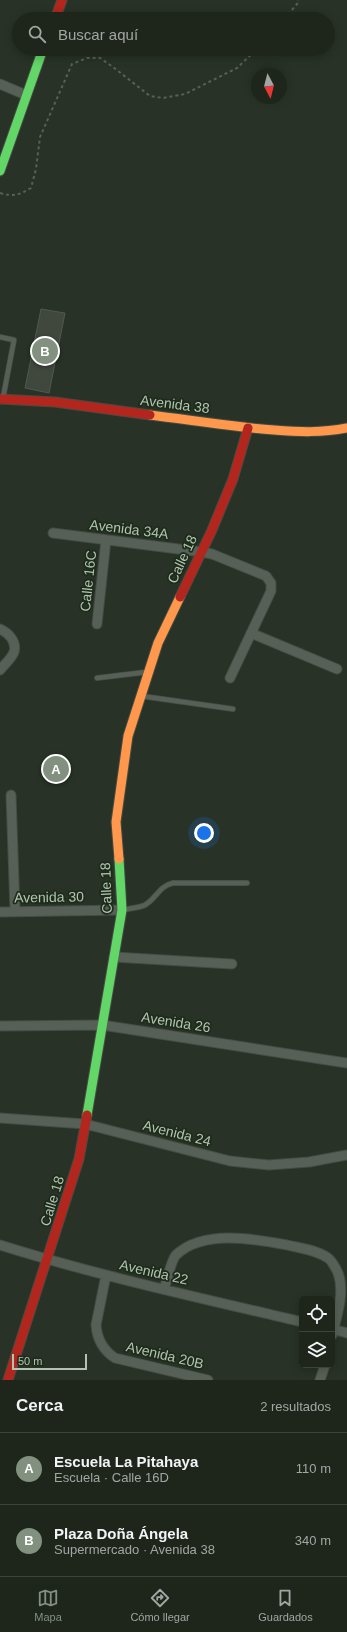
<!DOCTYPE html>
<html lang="es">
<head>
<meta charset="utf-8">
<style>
	:root { --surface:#1e261c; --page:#2b3229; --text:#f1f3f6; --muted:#a1a5a3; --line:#3c433b; --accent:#829080 }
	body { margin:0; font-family:Arial,sans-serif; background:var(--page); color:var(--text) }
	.controls { position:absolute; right:12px; bottom:12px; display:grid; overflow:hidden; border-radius:6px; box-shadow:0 2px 10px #0003 }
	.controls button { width:36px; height:36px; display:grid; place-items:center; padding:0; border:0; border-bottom:1px solid var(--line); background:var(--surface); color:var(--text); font:20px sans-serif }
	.compass { position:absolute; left:251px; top:68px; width:36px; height:36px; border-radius:50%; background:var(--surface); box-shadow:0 2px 10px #0003; rotate:173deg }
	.scale { position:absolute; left:12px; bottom:10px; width:75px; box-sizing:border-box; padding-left:4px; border:2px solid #b2c3b0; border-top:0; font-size:11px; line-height:14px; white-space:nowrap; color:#b2c3b0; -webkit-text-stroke:3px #1d2c1b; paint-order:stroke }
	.you { position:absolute; left:204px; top:833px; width:14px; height:14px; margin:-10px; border:3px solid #fff; border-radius:50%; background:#1a73e8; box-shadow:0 0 0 6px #1a73e833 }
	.badge { display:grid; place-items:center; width:26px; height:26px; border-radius:50%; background:var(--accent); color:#fff; font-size:13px; font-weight:700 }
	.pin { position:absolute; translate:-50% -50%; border:2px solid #fff; box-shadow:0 1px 4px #0006 }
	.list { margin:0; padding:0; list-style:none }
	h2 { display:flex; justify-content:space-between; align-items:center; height:52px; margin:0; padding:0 16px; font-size:17px }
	h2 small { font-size:13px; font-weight:400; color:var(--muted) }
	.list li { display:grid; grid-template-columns:26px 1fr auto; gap:12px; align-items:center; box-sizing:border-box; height:72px; padding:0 16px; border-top:1px solid var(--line) }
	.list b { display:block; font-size:15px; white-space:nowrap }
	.list p { margin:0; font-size:13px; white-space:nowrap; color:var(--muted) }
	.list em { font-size:13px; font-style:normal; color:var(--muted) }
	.icon { flex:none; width:22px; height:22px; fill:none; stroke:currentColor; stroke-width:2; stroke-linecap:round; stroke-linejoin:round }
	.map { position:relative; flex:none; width:347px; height:1380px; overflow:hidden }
	.search { position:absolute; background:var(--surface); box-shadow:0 2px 10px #0003; left:12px; right:12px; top:12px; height:44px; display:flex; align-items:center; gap:10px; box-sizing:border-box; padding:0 14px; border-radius:22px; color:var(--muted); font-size:15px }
	.sheet { height:196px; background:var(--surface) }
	nav { display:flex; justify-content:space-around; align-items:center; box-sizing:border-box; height:56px; border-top:1px solid var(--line); background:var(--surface); font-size:11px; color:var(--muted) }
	nav a { display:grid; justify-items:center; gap:2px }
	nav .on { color:var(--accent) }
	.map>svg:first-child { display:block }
	.building { fill:#40483e; stroke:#4f594e }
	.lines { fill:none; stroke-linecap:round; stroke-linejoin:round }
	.lane-casing { stroke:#454c44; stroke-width:6 }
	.street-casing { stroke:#454c44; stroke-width:11 }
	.fast-casing { stroke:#454c44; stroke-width:11 }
	.slow-casing { stroke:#454c44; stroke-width:11 }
	.jam-casing { stroke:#454c44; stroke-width:11 }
	.path { stroke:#596157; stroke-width:2; stroke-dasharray:3 3; stroke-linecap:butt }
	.lane { stroke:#576057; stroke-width:4.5 }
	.street { stroke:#576057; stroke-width:9 }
	.fast { stroke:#63d668; stroke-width:9 }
	.slow { stroke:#ff974d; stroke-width:9 }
	.jam { stroke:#b3261e; stroke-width:9 }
	.labels { text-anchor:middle; stroke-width:3.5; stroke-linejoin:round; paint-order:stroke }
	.street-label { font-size:14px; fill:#b2c3b0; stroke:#1d2c1b }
</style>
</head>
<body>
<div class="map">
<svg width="347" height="1380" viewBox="0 0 347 1380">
	<rect width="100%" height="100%" fill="#283226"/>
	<path class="building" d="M41 309 65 313 49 393 25 388Z"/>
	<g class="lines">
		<defs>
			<path id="lane" d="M0 337 14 340 3 398
				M97 678 147 672
				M141 696 233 709
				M123 910C130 908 139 908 145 905 156 899 159 886 173 883H247"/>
			<path id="street" d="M0 84 26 95
				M53 533 202 552 212 554 266 576 271 583V591L230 678
				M97 624 106 540
				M0 629C9 633 17 642 14 652 12 658 4 665 0 670
				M251 633 337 669
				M11 795 15 911
				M0 912 122 910
				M114 957 232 964
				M0 1026 102 1025 347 1063
				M0 1118 85 1124 230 1161 269 1165 309 1162 347 1155
				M0 1245C99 1276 201 1298 302 1322
				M106 1275 96 1325C97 1339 103 1350 115 1358L208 1380
				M164 1289C167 1281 171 1260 176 1255 203 1229 255 1239 287 1245 300 1248 317 1250 328 1258 331 1260 336 1268 338 1273 345 1292 337 1316 332 1335
				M332 1329 347 1333
				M320 1380 325 1365"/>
			<path id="fast" d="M0 171 43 49
				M87 1115 122 910 119 859"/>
			<path id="slow" d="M150 415C191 420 232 427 274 430 299 432 322 433 347 428
				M119 859 116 822 128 736 158 643 180 597"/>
			<path id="jam" d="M55 19 62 0
				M0 399 55 402 150 415
				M180 597 212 530 233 479 248 428
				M8 1380 79 1159 87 1115"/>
		</defs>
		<use href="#lane" class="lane-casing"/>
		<use href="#street" class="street-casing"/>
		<use href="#fast" class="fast-casing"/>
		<use href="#slow" class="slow-casing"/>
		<use href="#jam" class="jam-casing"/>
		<path class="path" d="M284 19 298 3V0
			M0 193C14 197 19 195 31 188L36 169 40 137 72 64 87 58H100L113 67 150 96 163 98 185 94 237 68 257 49"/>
		<use href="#lane" class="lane"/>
		<use href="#street" class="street"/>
		<use href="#fast" class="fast"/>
		<use href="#slow" class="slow"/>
		<use href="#jam" class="jam"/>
	</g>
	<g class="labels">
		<g class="street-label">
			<text transform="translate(175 404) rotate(7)" y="5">Avenida 38</text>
			<text transform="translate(129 529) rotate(7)" y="5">Avenida 34A</text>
			<text transform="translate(182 559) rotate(-65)" y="5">Calle 18</text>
			<text transform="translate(88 581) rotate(-84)" y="5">Calle 16C</text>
			<text transform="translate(106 888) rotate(-92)" y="5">Calle 18</text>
			<text transform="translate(49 897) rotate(-1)" y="5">Avenida 30</text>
			<text transform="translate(176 1022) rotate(9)" y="5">Avenida 26</text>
			<text transform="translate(177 1133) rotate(14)" y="5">Avenida 24</text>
			<text transform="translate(52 1201) rotate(-73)" y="5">Calle 18</text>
			<text transform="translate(154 1272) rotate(13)" y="5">Avenida 22</text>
			<text transform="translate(165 1355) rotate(13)" y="5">Avenida 20B</text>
		</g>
	</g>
</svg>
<div class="controls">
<button><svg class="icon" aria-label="locate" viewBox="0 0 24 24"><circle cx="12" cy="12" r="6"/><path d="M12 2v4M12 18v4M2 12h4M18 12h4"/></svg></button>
<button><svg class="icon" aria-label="layers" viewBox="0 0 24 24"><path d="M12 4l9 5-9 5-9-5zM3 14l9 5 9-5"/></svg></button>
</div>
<svg class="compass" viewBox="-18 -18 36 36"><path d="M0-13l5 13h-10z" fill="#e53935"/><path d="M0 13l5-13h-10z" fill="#a1a5a3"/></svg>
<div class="scale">50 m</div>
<div class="you"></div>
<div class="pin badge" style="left:56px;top:769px">A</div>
<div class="pin badge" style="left:45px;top:351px">B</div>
<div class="search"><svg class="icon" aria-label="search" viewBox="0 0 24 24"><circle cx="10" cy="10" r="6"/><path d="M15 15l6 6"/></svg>Buscar aquí</div>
</div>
<section class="sheet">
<h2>Cerca<small>2 resultados</small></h2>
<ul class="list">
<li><span class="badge">A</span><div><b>Escuela La Pitahaya</b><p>Escuela · Calle 16D</p></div><em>110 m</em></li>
<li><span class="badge">B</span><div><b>Plaza Doña Ángela</b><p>Supermercado · Avenida 38</p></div><em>340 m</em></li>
</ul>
</section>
<nav>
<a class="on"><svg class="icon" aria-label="map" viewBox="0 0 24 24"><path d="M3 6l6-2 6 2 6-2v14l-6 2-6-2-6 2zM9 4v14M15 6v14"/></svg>Mapa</a>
<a><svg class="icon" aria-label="directions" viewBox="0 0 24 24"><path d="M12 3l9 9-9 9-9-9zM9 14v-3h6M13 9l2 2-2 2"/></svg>Cómo llegar</a>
<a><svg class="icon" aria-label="saved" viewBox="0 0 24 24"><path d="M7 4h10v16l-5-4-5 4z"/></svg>Guardados</a>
</nav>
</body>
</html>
